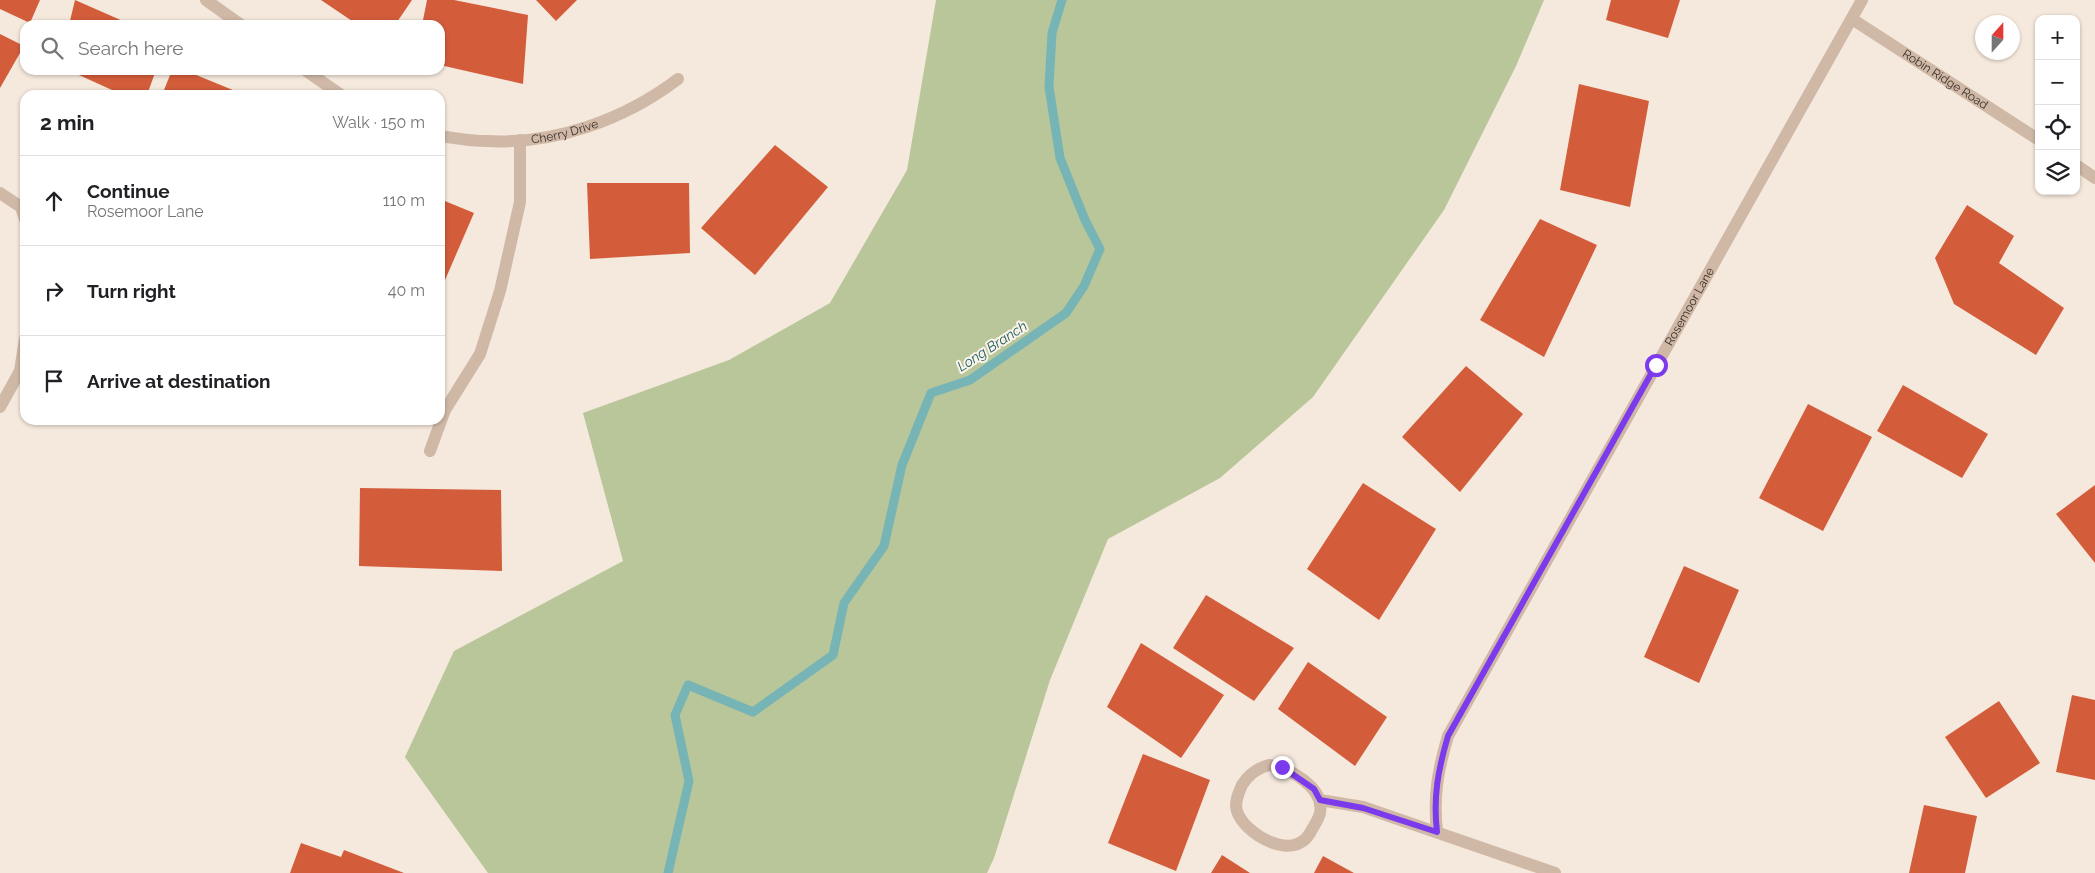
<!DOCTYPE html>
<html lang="en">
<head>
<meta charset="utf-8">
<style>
	:root { --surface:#fff; --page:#f6f6f6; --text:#202124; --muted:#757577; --line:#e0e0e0 }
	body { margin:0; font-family:Raleway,sans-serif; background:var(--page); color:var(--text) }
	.controls { position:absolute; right:15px; top:15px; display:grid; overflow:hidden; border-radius:10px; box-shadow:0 1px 4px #0004 }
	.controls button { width:45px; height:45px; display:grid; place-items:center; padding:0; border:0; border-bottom:1px solid var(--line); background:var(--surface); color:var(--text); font:25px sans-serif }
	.compass { position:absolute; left:1975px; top:15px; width:45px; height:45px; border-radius:50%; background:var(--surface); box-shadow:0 1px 4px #0004; rotate:21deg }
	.stop { position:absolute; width:15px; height:15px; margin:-11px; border:4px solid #7c3aed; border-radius:50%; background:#fff }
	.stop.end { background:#7c3aed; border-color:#fff; box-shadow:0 1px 5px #0008 }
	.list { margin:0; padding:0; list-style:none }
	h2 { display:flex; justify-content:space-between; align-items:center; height:65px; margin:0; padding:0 20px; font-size:21px }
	h2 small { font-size:16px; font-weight:400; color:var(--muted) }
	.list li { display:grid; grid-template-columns:32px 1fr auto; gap:15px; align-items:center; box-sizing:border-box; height:90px; padding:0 20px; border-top:1px solid var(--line) }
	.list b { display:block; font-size:19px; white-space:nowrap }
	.list p { margin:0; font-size:16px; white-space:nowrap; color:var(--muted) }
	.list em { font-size:16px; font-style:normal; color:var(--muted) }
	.icon { flex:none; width:28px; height:28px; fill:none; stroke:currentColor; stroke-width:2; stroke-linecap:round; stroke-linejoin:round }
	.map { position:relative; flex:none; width:2095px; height:873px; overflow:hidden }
	.search { position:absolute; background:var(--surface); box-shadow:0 1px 4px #0004; left:20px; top:20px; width:425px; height:55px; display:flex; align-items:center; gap:12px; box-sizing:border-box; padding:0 18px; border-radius:15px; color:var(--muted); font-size:19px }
	.panel { position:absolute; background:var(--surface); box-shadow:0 1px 4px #0004; left:20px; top:90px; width:425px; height:335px; border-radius:15px }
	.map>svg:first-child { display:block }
	.green { fill:#b8c69a }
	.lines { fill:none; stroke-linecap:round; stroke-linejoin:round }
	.stream { stroke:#77b4b5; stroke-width:9 }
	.building { fill:#d35d3b }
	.lane { stroke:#cfb8a6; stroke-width:12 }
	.street { stroke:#cfb8a6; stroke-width:12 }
	.route { stroke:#7c3aed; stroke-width:6 }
	.labels { text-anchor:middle; stroke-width:4; stroke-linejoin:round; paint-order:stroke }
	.street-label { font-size:12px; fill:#3a2d28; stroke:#fcf3e9 }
	.water-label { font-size:14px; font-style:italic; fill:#185d60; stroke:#fcf3e9 }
</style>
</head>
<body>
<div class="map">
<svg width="2095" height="873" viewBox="0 0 2095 873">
	<rect width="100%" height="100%" fill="#f5e8dc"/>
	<path class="green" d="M936 0H1544L1516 66 1444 210 1313 397 1220 478 1108 539 1050 680 994 858 987 873H488L405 757 454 651 623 561 583 413 729 360 830 303 907 170Z"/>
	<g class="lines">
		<path class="stream" d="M668 873 689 781 675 715 688 685 753 712 833 655 844 603 884 546 902 465 931 393 970 380 1066 313 1084 286 1100 249 1085 220 1060 158 1049 87 1052 33 1062 0"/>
	</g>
	<path class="building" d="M0 0H40L30 23 0 9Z
		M75 0 132 25H69Z
		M321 0H412L395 25H358Z
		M427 0H454L528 15 523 84 440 65V25H422Z
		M536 0H577L556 21Z
		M1611 0H1680L1668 38 1606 20Z
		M0 34 24 46 0 88Z
		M68 70H156L147 95H123Z
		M172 70H184L245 95H162Z
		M1579 84 1649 101 1630 207 1560 190Z
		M775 145 828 187 755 275 701 228Z
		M587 183H689L690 253 590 259Z
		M440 199 474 213 442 287 440 286Z
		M1967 205 2014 236 1999 263 2064 308 2036 355 1954 304 1935 258Z
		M1540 219 1597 245 1544 357 1480 320Z
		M1466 366 1523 414 1460 492 1402 437Z
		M1903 385 1988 434 1962 478 1877 431Z
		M1808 404 1872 437 1823 531 1759 498Z
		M1363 483 1436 529 1379 620 1307 569Z
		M2095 485V563L2056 514Z
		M360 488 501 490 502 571 359 566Z
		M1684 566 1739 590 1699 683 1644 657Z
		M1206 595 1294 648 1254 701 1173 648Z
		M1141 643 1224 695 1181 758 1107 707Z
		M1308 662 1387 717 1355 766 1278 709Z
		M2072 695 2095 700V780L2056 772Z
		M1999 701 2040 763 1986 798 1945 737Z
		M1143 754 1210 780 1176 871 1108 843Z
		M1924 805 1977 816 1965 873H1909Z
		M301 843 341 857 344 850 404 873H290Z
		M1222 855 1250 873H1211Z
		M1323 856 1354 873H1314Z"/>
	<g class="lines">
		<path class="lane" d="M0 193 21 207 25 219
			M0 407 20 371 25 339
			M430 451 445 410 480 354 500 291 520 202V140"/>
		<g class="street">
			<path d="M206 0 241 25"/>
			<path id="s1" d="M1852 19 2039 140"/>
			<path d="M305 70 341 95"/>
			<path id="s2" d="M440 136C455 138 470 141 486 141 554 145 624 120 678 79"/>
			<path d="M2076 165 2095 178"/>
			<path d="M1269 765C1289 768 1325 787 1320 813 1319 819 1313 827 1310 833 1293 863 1243 833 1237 811 1234 802 1239 792 1242 785 1249 774 1257 768 1269 765Z"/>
			<path d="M1320 800 1363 807 1555 873"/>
			<path id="s3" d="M1437 832C1433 796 1438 770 1448 736L1862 0"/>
		</g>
	</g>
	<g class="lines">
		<path class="route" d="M1282 767 1314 789 1320 800 1363 808 1437 832C1433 797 1438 770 1448 736L1656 365"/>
	</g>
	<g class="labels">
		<g class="street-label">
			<text dy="4" stroke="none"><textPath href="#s1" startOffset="111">Robin Ridge Road</textPath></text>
			<text dy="4" stroke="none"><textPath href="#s2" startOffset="126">Cherry Drive</textPath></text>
			<text dy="4" stroke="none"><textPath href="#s3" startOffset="590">Rosemoor Lane</textPath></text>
		</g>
		<g class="water-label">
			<text transform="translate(992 346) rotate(-33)" y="5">Long Branch</text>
		</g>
	</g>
</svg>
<div class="controls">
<button>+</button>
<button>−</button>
<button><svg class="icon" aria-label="locate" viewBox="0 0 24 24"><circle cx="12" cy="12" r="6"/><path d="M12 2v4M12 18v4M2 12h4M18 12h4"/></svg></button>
<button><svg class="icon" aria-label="layers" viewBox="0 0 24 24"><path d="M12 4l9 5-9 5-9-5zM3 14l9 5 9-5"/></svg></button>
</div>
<svg class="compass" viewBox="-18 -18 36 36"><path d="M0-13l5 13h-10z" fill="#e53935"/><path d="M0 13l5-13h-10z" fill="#757577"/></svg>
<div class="stop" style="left:1656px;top:365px"></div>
<div class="stop end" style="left:1282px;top:767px"></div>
<div class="search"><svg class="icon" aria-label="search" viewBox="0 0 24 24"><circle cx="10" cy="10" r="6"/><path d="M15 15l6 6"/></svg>Search here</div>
<section class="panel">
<h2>2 min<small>Walk · 150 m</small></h2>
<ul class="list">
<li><svg class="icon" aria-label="ahead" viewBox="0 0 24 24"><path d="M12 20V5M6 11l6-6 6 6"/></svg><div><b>Continue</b><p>Rosemoor Lane</p></div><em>110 m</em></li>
<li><svg class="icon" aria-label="right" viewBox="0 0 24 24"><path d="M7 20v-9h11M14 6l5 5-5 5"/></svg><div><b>Turn right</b></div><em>40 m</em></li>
<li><svg class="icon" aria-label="arrive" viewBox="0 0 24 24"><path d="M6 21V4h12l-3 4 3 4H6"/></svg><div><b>Arrive at destination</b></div></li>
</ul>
</section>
</div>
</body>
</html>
